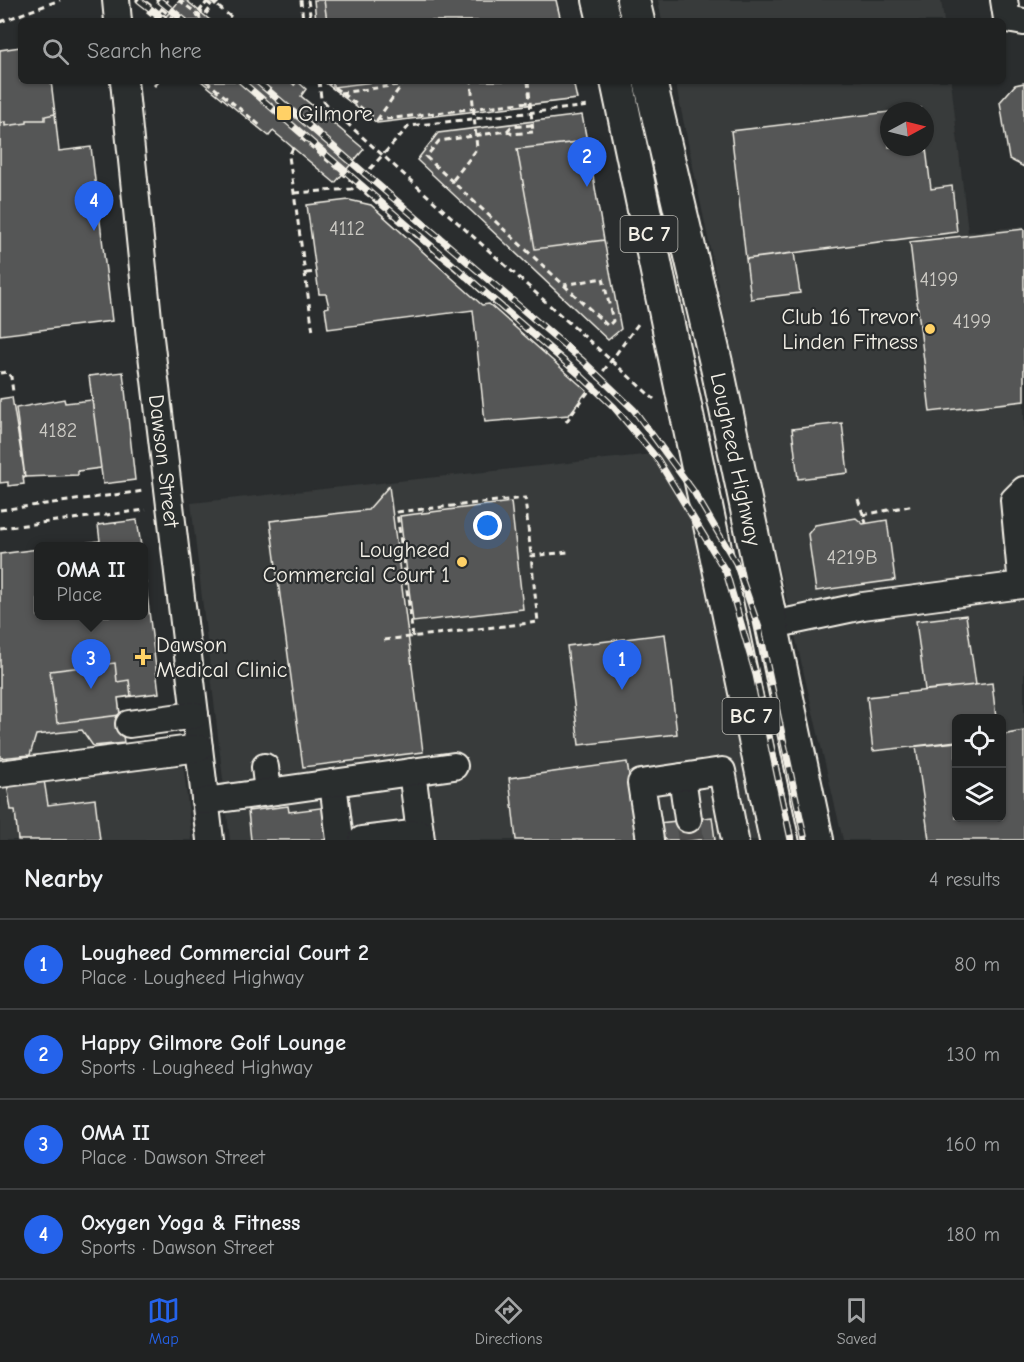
<!DOCTYPE html>
<html lang="en">
<head>
<meta charset="utf-8">
<style>
	:root { --surface:#202222; --page:#282a2a; --text:#f1f3f6; --muted:#a2a4a5; --line:#3d3f40; --accent:#2563eb }
	body { margin:0; font-family:"Comic Neue",sans-serif; background:var(--page); color:var(--text) }
	.controls { position:absolute; right:18px; bottom:18px; display:grid; overflow:hidden; border-radius:9px; box-shadow:0 2px 4px #0004 }
	.controls button { width:54px; height:54px; display:grid; place-items:center; padding:0; border:0; border-bottom:2px solid var(--line); background:var(--surface); color:var(--text); font:30px sans-serif }
	.compass { position:absolute; left:880px; top:102px; width:54px; height:54px; border-radius:50%; background:var(--surface); box-shadow:0 2px 4px #0004; rotate:83deg }
	.you { position:absolute; left:488px; top:526px; width:21px; height:21px; margin:-15px; border:4px solid #fff; border-radius:50%; background:#1a73e8; box-shadow:0 0 0 9px #1a73e833 }
	.badge { display:grid; place-items:center; width:39px; height:39px; border-radius:50%; background:var(--accent); color:#fff; font-size:20px; font-weight:700 }
	.pin { position:absolute; translate:-50% -50px; filter:drop-shadow(0 2px 3px #0008) }
	.pin::after { content:''; position:absolute; top:32px; width:21px; height:18px; background:inherit; clip-path:polygon(0 0,100% 0,50% 100%) }
	.popup { position:absolute; left:34px; top:542px; width:114px; height:78px; box-sizing:border-box; display:grid; place-content:center; border-radius:9px; background:var(--surface); filter:drop-shadow(0 2px 4px #0005); font-size:20px; white-space:nowrap; color:var(--muted) }
	.popup b { font-size:22px; color:var(--text) }
	.popup::after { content:''; position:absolute; left:50%; top:100%; margin-left:-12px; border:12px solid transparent; border-top-color:var(--surface) }
	.list { margin:0; padding:0; list-style:none }
	h2 { display:flex; justify-content:space-between; align-items:center; height:78px; margin:0; padding:0 24px; font-size:26px }
	h2 small { font-size:20px; font-weight:400; color:var(--muted) }
	.list li { display:grid; grid-template-columns:39px 1fr auto; gap:18px; align-items:center; box-sizing:border-box; height:90px; padding:0 24px; border-top:2px solid var(--line) }
	.list b { display:block; font-size:22px; white-space:nowrap }
	.list p { margin:0; font-size:20px; white-space:nowrap; color:var(--muted) }
	.list em { font-size:20px; font-style:normal; color:var(--muted) }
	.icon { flex:none; width:33px; height:33px; fill:none; stroke:currentColor; stroke-width:2; stroke-linecap:round; stroke-linejoin:round }
	.map { position:relative; flex:none; width:1024px; height:840px; overflow:hidden }
	.search { position:absolute; background:var(--surface); box-shadow:0 2px 4px #0004; left:18px; right:18px; top:18px; height:66px; display:flex; align-items:center; gap:15px; box-sizing:border-box; padding:0 21px; border-radius:9px; color:var(--muted); font-size:22px }
	.sheet { height:438px; background:var(--surface) }
	nav { display:flex; justify-content:space-around; align-items:center; box-sizing:border-box; height:84px; border-top:2px solid var(--line); background:var(--surface); font-size:16px; color:var(--muted) }
	nav a { display:grid; justify-items:center; gap:3px }
	nav .on { color:var(--accent) }
	.map>svg:first-child { display:block }
	.built { fill:#373a3a; fill-rule:evenodd }
	.building { fill:#555756; stroke:#f4f1e8; stroke-width:1.5 }
	.lines { fill:none; stroke-linecap:round; stroke-linejoin:round }
	.minor-tunnel { stroke:#484a4a; stroke-width:26; stroke-dasharray:26 13; stroke-linecap:butt }
	.minor-casing { stroke:#f4f1e8; stroke-width:30 }
	.major-casing { stroke:#f4f1e8; stroke-width:36 }
	.path { stroke:#f4f1e8; stroke-width:3; stroke-dasharray:6 4.5; stroke-linecap:butt }
	.minor { stroke:#2a2d2e; stroke-width:26 }
	.major { stroke:#2a2d2e; stroke-width:32 }
	.rail-casing { stroke:#f4f1e8; stroke-width:7 }
	.rail { stroke:#2a2d2e; stroke-width:4.5; stroke-dasharray:14; stroke-linecap:butt }
	.path-bridge { stroke:#f4f1e8; stroke-width:3; stroke-dasharray:6 4.5; stroke-linecap:butt }
	.poi-dot { fill:#ffd166; stroke:#2a2d2e; stroke-width:2 }
	.labels { text-anchor:middle; stroke-width:4.5; stroke-linejoin:round; paint-order:stroke }
	.number-label { font-size:20px; fill:#cccac4 }
	.shield { fill:#2a2d2e; stroke:#b7b6b0; stroke-width:1.5 }
	.shield-label { font-size:21px; font-weight:bold; fill:#f4f1e8 }
	.poi-label { font-size:22px; fill:#f4f1e8; stroke:#2a2d2e; text-anchor:start }
	.street-label { font-size:22px; fill:#f4f1e8; stroke:#2a2d2e }
</style>
</head>
<body>
<div class="map">
<svg width="1024" height="840" viewBox="0 0 1024 840">
	<rect width="100%" height="100%" fill="#2a2d2e"/>
	<filter id="ink" filterUnits="userSpaceOnUse"><feTurbulence type="fractalNoise" baseFrequency=".0167" numOctaves="2"/><feDisplacementMap in="SourceGraphic" scale="12" xChannelSelector="R" yChannelSelector="G"/><feConvolveMatrix kernelMatrix="1 2 1 2 8 2 1 2 1" color-interpolation-filters="sRGB"/></filter>
	<g filter="url(#ink)">
		<path class="built" d="M658 0H941L944 21H662Z
			M675 81H951L968 232 1024 226V840H843L761 491ZM889 111H925V147H889ZM956 718H1002V818H956Z
			M662 453 688 500 757 840H230L191 503Z
			M82 730 93 746 180 737 192 840H0V758L30 755 36 735Z"/>
		<path class="building" d="M180 0H186L211 21H162Z
			M314 0H324L327 21H316Z
			M324 0H556L561 21H327Z
			M20 47 21 81H51L55 114 45 116V120H27V123L5 126V122L0 123V50Z
			M201 81H297L306 89 301 96 364 149 335 183 273 131 269 136Z
			M323 81H333V87L382 81H573L577 99 377 123Z
			M333 81H382L333 87Z
			M1024 83V167L1009 159 1000 102 1015 85Z
			M921 108V111H895Z
			M889 112V147H925V140L931 189 952 186 957 232 746 259 731 131Z
			M55 114 59 151 91 147 112 321 0 335V123L5 122V126L27 123V120H45V116Z
			M582 115 587 141 517 149 535 249 604 240 621 329 608 340 417 160 438 133Z
			M587 141 604 240 535 249 517 149Z
			M349 200 371 205 482 305 489 304 587 391 569 415 485 422 473 310 328 329 325 308 329 307 326 294H319L307 205Z
			M1024 229V401L930 412 910 242Z
			M794 253 800 293 751 299 746 259Z
			M123 372 135 480 103 484 89 376Z
			M12 397 25 477 23 476 24 484 8 486V482L0 483V399Z
			M64 399 65 403 92 400 101 468 78 471V475L25 477 16 408Z
			M842 423 848 473 798 479 792 429Z
			M389 486 423 752 303 767 270 521 368 510Z
			M511 502 523 609 413 622 400 516Z
			M856 518 863 524 887 520 895 580 816 591 808 534 815 525Z
			M137 520 141 546H59L100 541 98 525Z
			M38 549V616H144V570L159 693 118 698 124 743 93 746 82 730 36 735 30 755 0 758V554Z
			M966 615 976 685 925 690 916 621Z
			M665 634 677 734 579 745 567 646Z
			M115 663 117 682 129 680 131 696 118 698 120 715 57 723 50 671Z
			M992 683 996 718H956V742L873 751 867 697Z
			M1024 731V840H929L916 746 956 741V818H1002V735Z
			M627 762 639 840H516L509 778Z
			M44 780 48 805 95 799 100 840H18L15 810H11L7 784Z
			M288 806 289 812 328 807 331 840H251L248 811Z
			M712 817 715 840H661L659 823Z"/>
		<g class="lines">
			<path class="minor-tunnel" d="M688 819 691 840"/>
			<defs>
				<g id="minor">
					<path d="M116 0 118 21"/>
					<path d="M1004 0 1007 19 1024 22"/>
					<path id="s1" d="M124 81 150 338 210 840"/>
					<path d="M773 625 863 606 1022 585 1014 500 1024 490"/>
					<path d="M129 724 195 715"/>
					<path d="M265 767 268 792"/>
					<path d="M412 772 421 840"/>
					<path d="M0 774 199 748"/>
					<path d="M682 777 688 819"/>
					<path d="M333 783 340 840"/>
					<path d="M205 801 454 766"/>
					<path d="M362 840 420 833"/>
					<path d="M650 840 641 783 722 771 735 840"/>
				</g>
				<g id="major">
					<path d="M599 0 604 21"/>
					<path d="M633 0 638 21"/>
					<path d="M617 81 776 840"/>
					<path id="s2" d="M650 81 717 367 817 840"/>
				</g>
			</defs>
			<use href="#minor" class="minor-casing"/>
			<use href="#major" class="major-casing"/>
			<path class="path" d="M158 0 181 21
				M179 0 204 19
				M210 0 236 21
				M301 0 303 21
				M308 0 311 21
				M146 2 166 17
				M207 2 212 6 205 15 200 11Z
				M214 6 220 0
				M162 9 176 21
				M147 11 159 21
				M153 21 168 0
				M0 22 60 0
				M206 81 262 127
				M291 81 296 86
				M319 81 321 98 330 108 654 399
				M326 81 377 120 529 102
				M154 86 159 81
				M340 93 427 81
				M318 111 324 101
				M377 120 403 83
				M532 125 511 127 507 131 439 141 426 157 608 326 613 321 603 278 564 285
				M507 131 512 134 533 132
				M301 138 611 403
				M293 148 289 156 313 332
				M295 193 352 189 409 126 589 106
				M306 273 316 272
				M0 373 7 372 11 377 13 392
				M566 422 638 324
				M858 499 866 523
				M0 510 144 491
				M863 515 914 505
				M0 528 146 510
				M413 637 397 512 525 498 531 556
				M384 640 538 622 531 556 568 552"/>
			<use href="#minor" class="minor"/>
			<use href="#major" class="major"/>
			<defs>
				<path id="rail" d="M139 0 166 21
					M159 0 185 21
					M241 81 579 374 614 407 658 460 726 572 756 675 791 840
					M257 81 583 361 634 410 694 492 736 563 759 628 805 840"/>
			</defs>
			<use href="#rail" class="rail-casing"/>
			<use href="#rail" class="rail"/>
			<path class="path-bridge" d="M201 19 196 15 207 2
				M318 81 321 83
				M528 81 533 132
				M453 180 477 149 471 81"/>
		</g>
	</g>
	<g class="poi-dot">
		<rect x="276" y="105" width="16" height="16" rx="3"/>
		<circle cx="930" cy="329" r="6"/>
		<circle cx="462" cy="562" r="6"/>
		<path d="M140 648h6v6h6v6h-6v6h-6v-6h-6v-6h6z"/>
	</g>
	<g class="labels">
		<g class="number-label">
			<text x="347" y="235">4112</text>
			<text x="939" y="286">4199</text>
			<text x="972" y="328">4199</text>
			<text x="58" y="437">4182</text>
			<text x="852" y="564">4219B</text>
		</g>
		<g class="shield">
			<rect x="620.5" y="216" width="57" height="36" rx="4.5"/>
			<rect x="722.5" y="698" width="57" height="36" rx="4.5"/>
		</g>
		<g class="shield-label">
			<text x="649" y="241">BC 7</text>
			<text x="751" y="723">BC 7</text>
		</g>
		<g class="poi-label">
			<text x="298" y="121">Gilmore</text>
			<text x="918" y="324" text-anchor="end">Club 16 Trevor<tspan x="918" dy="25">Linden Fitness</tspan></text>
			<text x="450" y="557" text-anchor="end">Lougheed<tspan x="450" dy="25">Commercial Court 1</tspan></text>
			<text x="156" y="652">Dawson<tspan x="156" dy="25">Medical Clinic</tspan></text>
		</g>
		<g class="street-label">
			<text dy="8" stroke="none"><textPath href="#s2" startOffset="388">Lougheed Highway</textPath></text>
			<text dy="8" stroke="none"><textPath href="#s1" startOffset="382">Dawson Street</textPath></text>
		</g>
	</g>
</svg>
<div class="controls">
<button><svg class="icon" aria-label="locate" viewBox="0 0 24 24"><circle cx="12" cy="12" r="6"/><path d="M12 2v4M12 18v4M2 12h4M18 12h4"/></svg></button>
<button><svg class="icon" aria-label="layers" viewBox="0 0 24 24"><path d="M12 4l9 5-9 5-9-5zM3 14l9 5 9-5"/></svg></button>
</div>
<svg class="compass" viewBox="-18 -18 36 36"><path d="M0-13l5 13h-10z" fill="#e53935"/><path d="M0 13l5-13h-10z" fill="#a2a4a5"/></svg>
<div class="you"></div>
<div class="pin badge" style="left:622px;top:690px">1</div>
<div class="pin badge" style="left:587px;top:187px">2</div>
<div class="pin badge" style="left:91px;top:689px">3</div>
<div class="popup"><b>OMA II</b>Place</div>
<div class="pin badge" style="left:94px;top:231px">4</div>
<div class="search"><svg class="icon" aria-label="search" viewBox="0 0 24 24"><circle cx="10" cy="10" r="6"/><path d="M15 15l6 6"/></svg>Search here</div>
</div>
<section class="sheet">
<h2>Nearby<small>4 results</small></h2>
<ul class="list">
<li><span class="badge">1</span><div><b>Lougheed Commercial Court 2</b><p>Place · Lougheed Highway</p></div><em>80 m</em></li>
<li><span class="badge">2</span><div><b>Happy Gilmore Golf Lounge</b><p>Sports · Lougheed Highway</p></div><em>130 m</em></li>
<li><span class="badge">3</span><div><b>OMA II</b><p>Place · Dawson Street</p></div><em>160 m</em></li>
<li><span class="badge">4</span><div><b>Oxygen Yoga &amp; Fitness</b><p>Sports · Dawson Street</p></div><em>180 m</em></li>
</ul>
</section>
<nav>
<a class="on"><svg class="icon" aria-label="map" viewBox="0 0 24 24"><path d="M3 6l6-2 6 2 6-2v14l-6 2-6-2-6 2zM9 4v14M15 6v14"/></svg>Map</a>
<a><svg class="icon" aria-label="directions" viewBox="0 0 24 24"><path d="M12 3l9 9-9 9-9-9zM9 14v-3h6M13 9l2 2-2 2"/></svg>Directions</a>
<a><svg class="icon" aria-label="saved" viewBox="0 0 24 24"><path d="M7 4h10v16l-5-4-5 4z"/></svg>Saved</a>
</nav>
</body>
</html>
